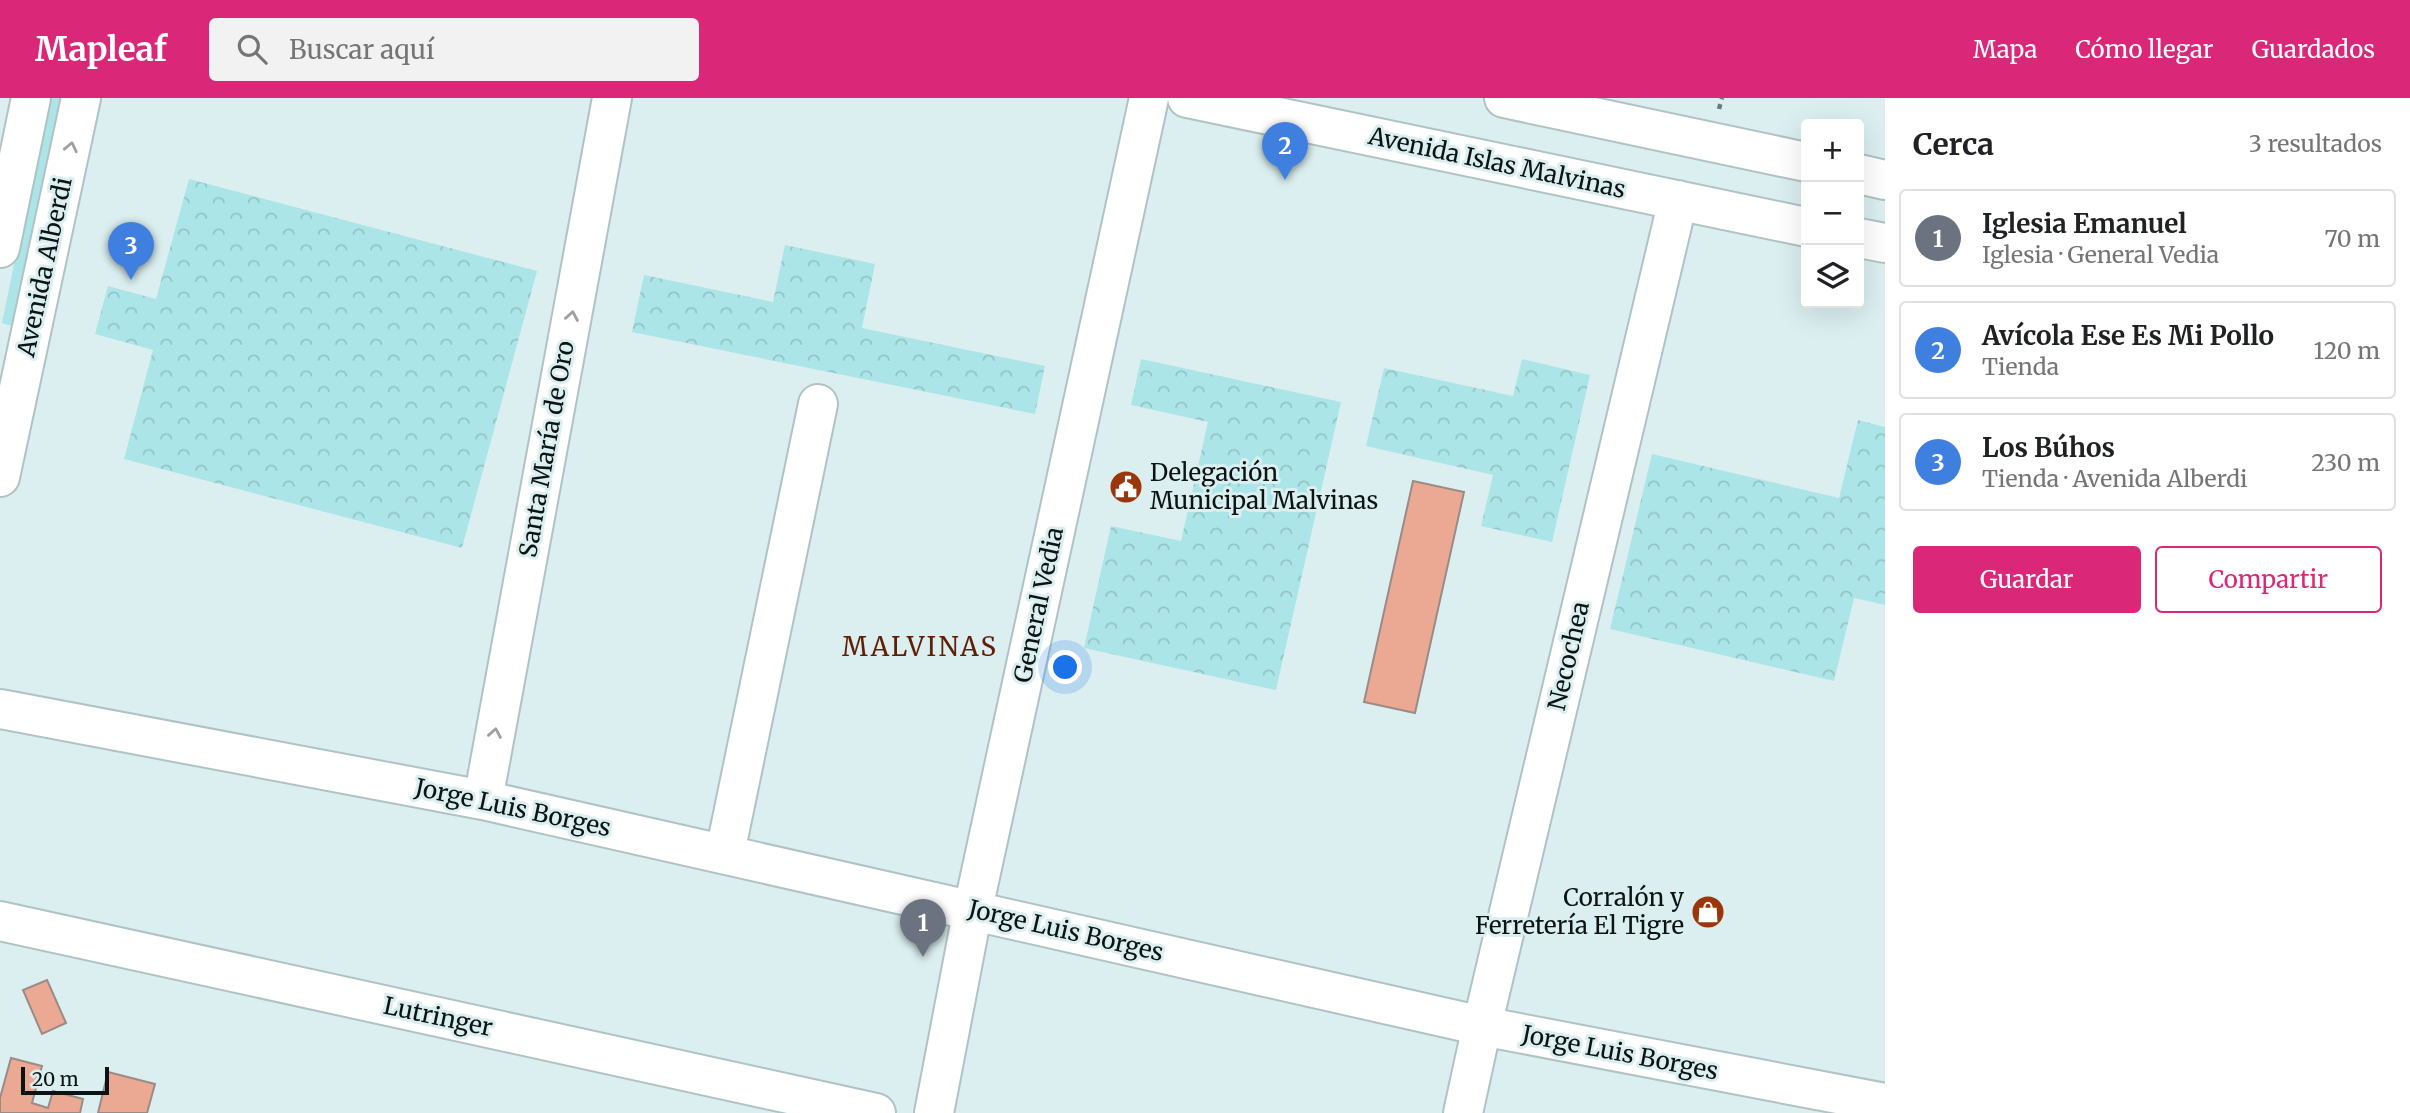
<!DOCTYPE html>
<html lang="es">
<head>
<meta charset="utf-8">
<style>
	:root { --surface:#fff; --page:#f2f2f2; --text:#202124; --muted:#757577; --line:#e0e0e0; --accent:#db2777 }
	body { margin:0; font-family:Merriweather,serif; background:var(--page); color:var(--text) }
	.controls { position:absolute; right:21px; top:21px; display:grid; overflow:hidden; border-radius:7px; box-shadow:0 7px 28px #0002 }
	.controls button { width:63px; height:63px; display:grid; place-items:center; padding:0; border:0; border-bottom:2px solid var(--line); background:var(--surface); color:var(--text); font:35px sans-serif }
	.scale { position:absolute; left:21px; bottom:18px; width:88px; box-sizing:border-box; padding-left:7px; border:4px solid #0c1313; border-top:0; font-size:19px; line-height:24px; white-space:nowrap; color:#0c1313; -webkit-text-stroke:5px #dbeff0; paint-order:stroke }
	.you { position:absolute; left:1066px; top:570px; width:24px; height:24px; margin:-18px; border:5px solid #fff; border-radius:50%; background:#1a73e8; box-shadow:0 0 0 10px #1a73e833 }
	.badge { display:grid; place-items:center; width:46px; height:46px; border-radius:50%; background:var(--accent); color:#fff; font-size:23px; font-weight:700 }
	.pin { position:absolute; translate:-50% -58px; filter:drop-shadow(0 2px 4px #0008) }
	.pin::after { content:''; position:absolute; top:37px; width:24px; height:21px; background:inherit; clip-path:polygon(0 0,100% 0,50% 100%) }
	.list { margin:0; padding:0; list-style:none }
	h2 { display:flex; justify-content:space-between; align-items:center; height:91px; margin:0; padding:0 28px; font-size:30px }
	h2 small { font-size:23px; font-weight:400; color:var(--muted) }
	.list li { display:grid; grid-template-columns:46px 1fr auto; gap:21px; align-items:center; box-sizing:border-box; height:98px; margin:0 14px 14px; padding:0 14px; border:2px solid var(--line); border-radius:7px }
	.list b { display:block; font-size:26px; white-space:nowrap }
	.list p { margin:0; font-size:23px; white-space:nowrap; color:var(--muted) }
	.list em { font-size:23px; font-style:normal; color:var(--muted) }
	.actions { display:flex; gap:14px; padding:21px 28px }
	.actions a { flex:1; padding:16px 0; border:2px solid var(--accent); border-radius:7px; text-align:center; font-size:24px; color:var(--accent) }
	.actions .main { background:var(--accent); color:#fff }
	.icon { flex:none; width:38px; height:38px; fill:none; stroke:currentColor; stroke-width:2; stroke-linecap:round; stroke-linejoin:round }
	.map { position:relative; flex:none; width:1885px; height:1015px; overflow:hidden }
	header { display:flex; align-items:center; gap:42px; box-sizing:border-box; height:98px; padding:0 35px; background:var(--accent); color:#fff }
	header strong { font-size:33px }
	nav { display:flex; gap:38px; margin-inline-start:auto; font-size:24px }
	.search { width:490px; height:63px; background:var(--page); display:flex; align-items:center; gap:18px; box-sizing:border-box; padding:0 24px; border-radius:7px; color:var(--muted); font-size:26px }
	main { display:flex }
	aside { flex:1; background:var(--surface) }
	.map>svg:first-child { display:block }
	.grass { fill:#ace5e7 }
	.park { fill:url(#park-crowns) }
	.building { fill:#eba993; stroke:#9b8b86; stroke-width:2 }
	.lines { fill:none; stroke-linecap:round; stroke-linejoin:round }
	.minor-casing { stroke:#b0c3c4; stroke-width:42 }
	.major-casing { stroke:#b0c3c4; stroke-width:42 }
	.path { stroke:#6d7a7a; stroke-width:4.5; stroke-dasharray:5 5; stroke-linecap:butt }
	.minor { stroke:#fff; stroke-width:38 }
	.major { stroke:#fff; stroke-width:38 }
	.oneway { stroke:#9ea1a1 }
	.labels { text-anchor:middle; stroke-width:6; stroke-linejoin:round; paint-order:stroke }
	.street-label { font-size:24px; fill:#0c1313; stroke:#dbeff0 }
	.poi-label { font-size:24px; fill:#0c1313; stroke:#dbeff0; text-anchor:start }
	.neighbourhood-label { font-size:26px; letter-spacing:2px; fill:#5f1f06; stroke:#dbeff0 }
</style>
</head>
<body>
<header>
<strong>Mapleaf</strong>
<div class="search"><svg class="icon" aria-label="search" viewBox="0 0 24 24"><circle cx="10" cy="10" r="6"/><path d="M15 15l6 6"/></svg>Buscar aquí</div>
<nav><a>Mapa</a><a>Cómo llegar</a><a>Guardados</a></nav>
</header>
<main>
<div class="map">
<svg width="1885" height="1015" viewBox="0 0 1885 1015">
	<defs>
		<pattern id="park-crowns" width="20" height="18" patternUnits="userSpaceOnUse" patternTransform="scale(1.75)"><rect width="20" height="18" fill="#ace5e7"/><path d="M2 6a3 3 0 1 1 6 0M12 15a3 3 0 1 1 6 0" fill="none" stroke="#93c4c5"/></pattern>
	</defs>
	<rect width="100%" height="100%" fill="#dbeff0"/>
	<path class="grass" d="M48 0H64L16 229 2 225Z"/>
	<path class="park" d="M189 81 537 173 462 450 124 361 153 252 95 236 108 188 156 201Z
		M785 147 875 166 862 230 1045 268 1035 316 632 234 644 177 773 204Z
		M1141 261 1341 304 1276 592 1084 550 1111 428 1181 443 1208 324 1131 307Z
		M1522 261 1590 277 1552 444 1481 428 1493 377 1366 348 1384 270 1513 298Z
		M1858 322 1885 329V507L1854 500 1834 583 1610 531 1652 356 1839 400Z"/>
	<path class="building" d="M1413 383 1464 394 1415 615 1364 604Z
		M47 882 66 925 42 936 23 892Z
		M11 960 42 968 32 1005 48 1010 53 993 83 1001 80 1015H0V1000Z
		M11 960 42 968 32 1005 48 1010 53 993 83 1001 80 1015H0V1000Z
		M108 974 155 986 147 1015H98Z
		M108 974 155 986 147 1015H98Z"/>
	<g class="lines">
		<defs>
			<path id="minor" d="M1187 0 1806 129
				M1859 140 1885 145
				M0 611 483 702 1482 928 1885 1005
				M483 702 612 0
				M725 755 818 306
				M0 823 876 1015
				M934 1015 973 811 1149 0
				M1463 1015 1482 928 1678 102"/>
			<path id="major" d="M1504 0 1806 64
				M1859 76 1885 82
				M0 150 31 0
				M0 379 81 0"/>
		</defs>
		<use href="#minor" class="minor-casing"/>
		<use href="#major" class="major-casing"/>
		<path class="path" d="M1719 11 1722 0"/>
		<use href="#minor" class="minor"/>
		<use href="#major" class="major"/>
	</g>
	<defs><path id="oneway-chevron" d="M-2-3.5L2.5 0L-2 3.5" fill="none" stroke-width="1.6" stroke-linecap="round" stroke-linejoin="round" transform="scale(1.75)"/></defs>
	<g class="oneway">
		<use href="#oneway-chevron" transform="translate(71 49) rotate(-78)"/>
		<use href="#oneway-chevron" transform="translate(572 218) rotate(-80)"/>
		<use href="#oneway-chevron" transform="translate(495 635) rotate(-80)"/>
	</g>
	<defs>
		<symbol id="civic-disc" viewBox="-11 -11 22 22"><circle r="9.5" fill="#9b360c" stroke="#dbeff0"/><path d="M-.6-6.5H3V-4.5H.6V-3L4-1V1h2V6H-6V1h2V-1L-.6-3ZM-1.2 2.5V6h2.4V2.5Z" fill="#fff"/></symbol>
		<symbol id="shop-disc" viewBox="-11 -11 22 22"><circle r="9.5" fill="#9b360c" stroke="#dbeff0"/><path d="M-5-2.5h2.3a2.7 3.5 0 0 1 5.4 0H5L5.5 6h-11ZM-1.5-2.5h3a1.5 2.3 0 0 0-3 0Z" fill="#fff"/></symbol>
	</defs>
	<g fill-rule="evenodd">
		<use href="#civic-disc" x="1107" y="370" width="38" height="38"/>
		<use href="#shop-disc" x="1689" y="795" width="38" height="38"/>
	</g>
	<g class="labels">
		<g class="street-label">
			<text transform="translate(1497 65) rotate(12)" y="8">Avenida Islas Malvinas</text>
			<text transform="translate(45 169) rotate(-78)" y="8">Avenida Alberdi</text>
			<text transform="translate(547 351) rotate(-80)" y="8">Santa María de Oro</text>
			<text transform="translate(1039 507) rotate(-78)" y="8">General Vedia</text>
			<text transform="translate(1569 558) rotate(-77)" y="8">Necochea</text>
			<text transform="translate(513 710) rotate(12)" y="8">Jorge Luis Borges</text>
			<text transform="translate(1066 833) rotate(13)" y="8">Jorge Luis Borges</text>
			<text transform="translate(438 919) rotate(12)" y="8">Lutringer</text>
			<text transform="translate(1620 955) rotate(11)" y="8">Jorge Luis Borges</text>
		</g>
		<g class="poi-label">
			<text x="1150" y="383">Delegación<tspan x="1150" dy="28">Municipal Malvinas</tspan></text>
			<text x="1684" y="808" text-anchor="end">Corralón y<tspan x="1684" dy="28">Ferretería El Tigre</tspan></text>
		</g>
		<g class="neighbourhood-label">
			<text x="920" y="558">MALVINAS</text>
		</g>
	</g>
</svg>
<div class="controls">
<button>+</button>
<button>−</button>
<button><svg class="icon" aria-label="layers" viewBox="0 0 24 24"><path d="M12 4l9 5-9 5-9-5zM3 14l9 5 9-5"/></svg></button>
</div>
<div class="scale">20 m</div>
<div class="you"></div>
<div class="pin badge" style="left:923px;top:859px;background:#6b7280">1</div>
<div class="pin badge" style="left:1285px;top:82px;background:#3f7fe0">2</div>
<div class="pin badge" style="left:131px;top:182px;background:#3f7fe0">3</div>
</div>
<aside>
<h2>Cerca<small>3 resultados</small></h2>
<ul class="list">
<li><span class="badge" style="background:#6b7280">1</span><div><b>Iglesia Emanuel</b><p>Iglesia · General Vedia</p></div><em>70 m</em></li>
<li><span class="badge" style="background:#3f7fe0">2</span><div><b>Avícola Ese Es Mi Pollo</b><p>Tienda</p></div><em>120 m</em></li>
<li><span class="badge" style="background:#3f7fe0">3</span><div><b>Los Búhos</b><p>Tienda · Avenida Alberdi</p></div><em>230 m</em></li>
</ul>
<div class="actions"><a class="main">Guardar</a><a>Compartir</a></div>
</aside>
</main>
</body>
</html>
